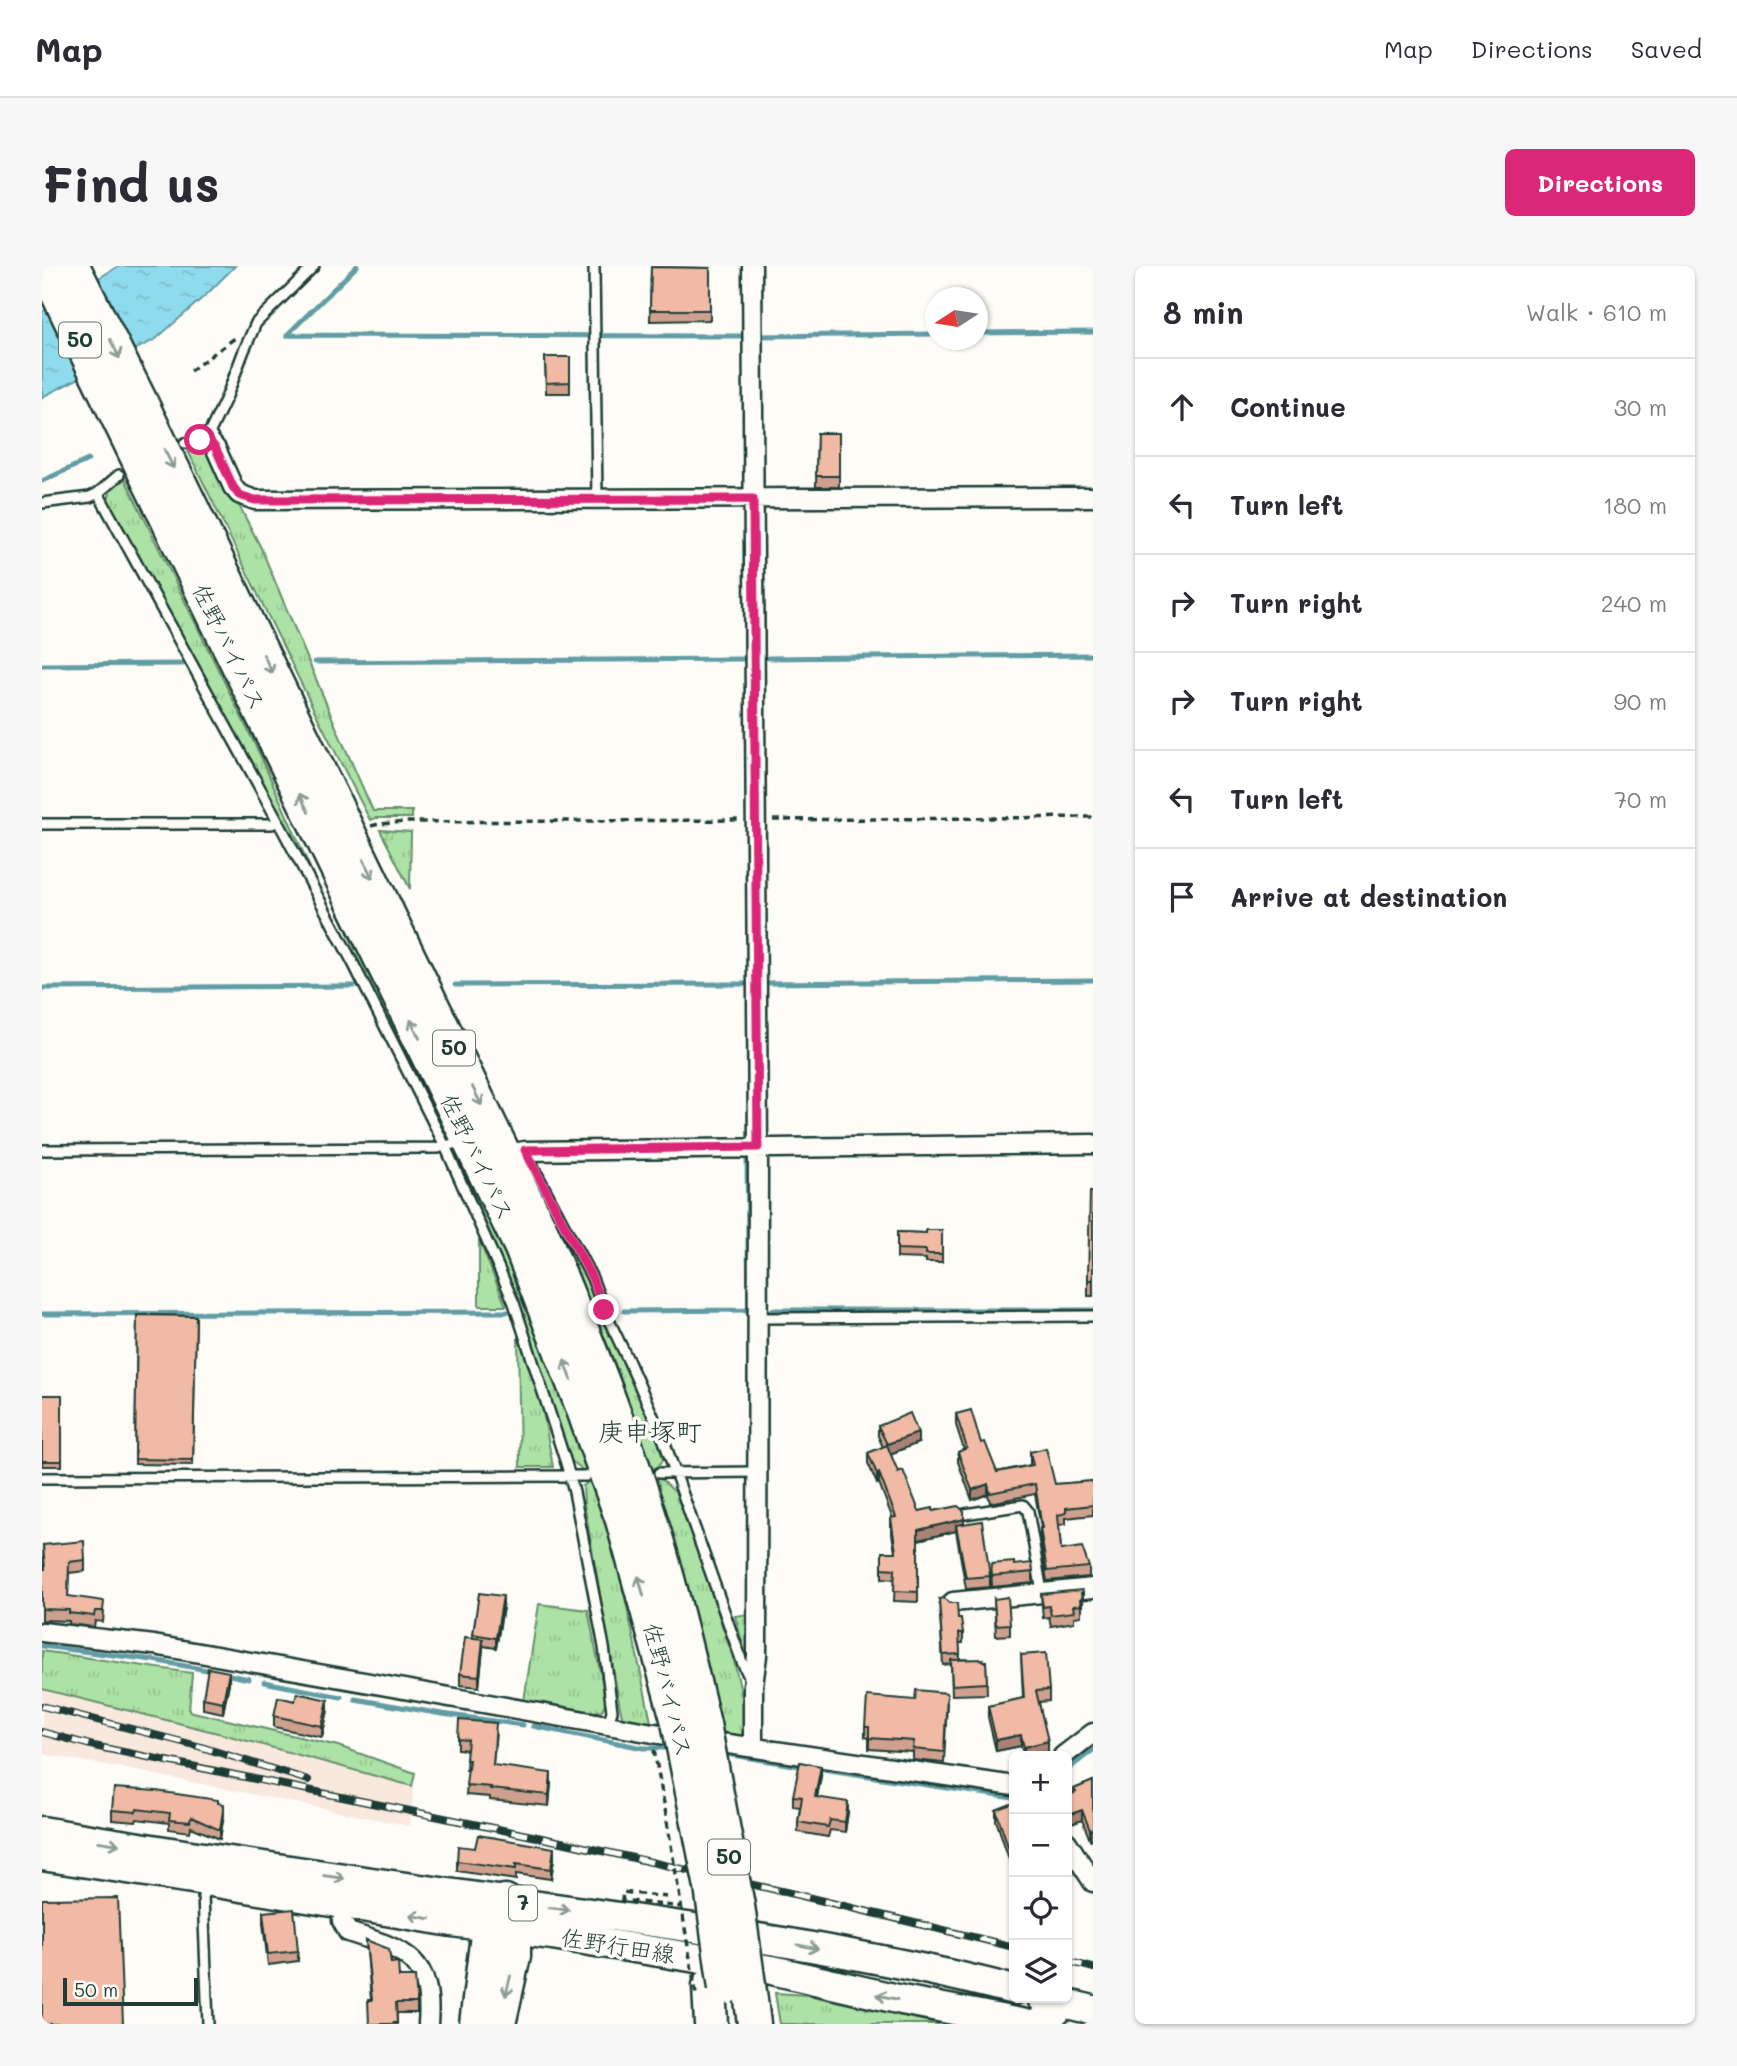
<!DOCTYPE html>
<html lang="en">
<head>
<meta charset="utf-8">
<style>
	:root { --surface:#fff; --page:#f7f7f7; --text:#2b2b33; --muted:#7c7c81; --line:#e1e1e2; --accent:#db2777 }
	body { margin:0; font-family:Mali,"Klee One",sans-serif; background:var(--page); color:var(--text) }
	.controls { position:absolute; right:21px; bottom:21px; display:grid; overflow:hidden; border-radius:10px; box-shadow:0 2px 5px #0004 }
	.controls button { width:63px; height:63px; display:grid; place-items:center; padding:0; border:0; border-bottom:2px solid var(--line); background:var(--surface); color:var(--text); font:35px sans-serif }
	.compass { position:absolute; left:883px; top:21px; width:63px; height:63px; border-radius:50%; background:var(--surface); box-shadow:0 2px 5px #0004; rotate:258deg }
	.scale { position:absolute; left:21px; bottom:18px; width:135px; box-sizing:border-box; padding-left:7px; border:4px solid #1f3d34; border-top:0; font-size:19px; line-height:24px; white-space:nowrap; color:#1f3d34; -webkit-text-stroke:5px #fdfcf7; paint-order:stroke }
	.stop { position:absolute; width:21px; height:21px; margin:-16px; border:5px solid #db2777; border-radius:50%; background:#fff }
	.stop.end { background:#db2777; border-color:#fff; box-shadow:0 2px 7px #0008 }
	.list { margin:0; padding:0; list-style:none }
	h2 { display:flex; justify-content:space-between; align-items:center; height:91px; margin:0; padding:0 28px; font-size:30px }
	h2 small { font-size:23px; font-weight:400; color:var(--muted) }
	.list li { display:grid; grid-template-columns:46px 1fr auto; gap:21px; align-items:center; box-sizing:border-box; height:98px; padding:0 28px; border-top:2px solid var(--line) }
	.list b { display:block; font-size:26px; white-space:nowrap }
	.list em { font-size:23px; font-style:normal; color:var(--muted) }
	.icon { flex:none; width:38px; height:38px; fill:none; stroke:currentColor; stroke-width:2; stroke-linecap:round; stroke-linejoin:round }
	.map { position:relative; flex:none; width:1051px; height:1758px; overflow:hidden; border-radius:10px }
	header { display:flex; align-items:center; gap:42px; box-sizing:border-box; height:98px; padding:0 35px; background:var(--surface); border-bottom:2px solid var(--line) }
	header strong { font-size:33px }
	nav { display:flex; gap:38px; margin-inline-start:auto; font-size:24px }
	.intro { display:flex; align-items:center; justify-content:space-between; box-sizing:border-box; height:168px; padding:0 42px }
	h1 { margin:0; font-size:49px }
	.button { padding:18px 32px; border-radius:10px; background:var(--accent); color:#fff; font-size:24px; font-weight:700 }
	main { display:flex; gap:42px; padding:0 42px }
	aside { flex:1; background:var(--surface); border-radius:10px; box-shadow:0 2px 5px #0004 }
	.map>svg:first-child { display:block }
	.built { fill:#f9e8de }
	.grass { fill:url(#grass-tufts); stroke:#66906c; stroke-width:2 }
	.water { fill:url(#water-ripples); stroke:#629ca4; stroke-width:2 }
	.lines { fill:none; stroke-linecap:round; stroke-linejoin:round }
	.stream { stroke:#629ca4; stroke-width:5 }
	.lane-casing { stroke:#1f3d34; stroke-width:14 }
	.street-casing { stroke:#1f3d34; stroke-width:23 }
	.primary-casing { stroke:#1f3d34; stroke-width:33 }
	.highway-casing { stroke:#1f3d34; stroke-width:37 }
	.path { stroke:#1f3d34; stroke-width:3.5; stroke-dasharray:7 5; stroke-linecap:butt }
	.lane { stroke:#fdfcf7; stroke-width:9 }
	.street { stroke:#fdfcf7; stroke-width:18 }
	.primary { stroke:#fdfcf7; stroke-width:28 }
	.highway { stroke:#fdfcf7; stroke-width:32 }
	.rail-casing { stroke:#1f3d34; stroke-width:8 }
	.rail { stroke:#fdfcf7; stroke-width:5; stroke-dasharray:16; stroke-linecap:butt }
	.highway-bridge-casing { stroke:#1f3d34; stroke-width:37; stroke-linecap:butt }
	.path-bridge { stroke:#1f3d34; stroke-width:3.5; stroke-dasharray:7 5; stroke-linecap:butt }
	.highway-bridge { stroke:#fdfcf7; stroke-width:32 }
	.wall { fill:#cfa08e; stroke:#1f3d34; stroke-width:2 }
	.shaded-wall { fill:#a98274; stroke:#1f3d34; stroke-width:2 }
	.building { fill:#f1baa5; stroke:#1f3d34; stroke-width:2 }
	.oneway { stroke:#8e9c96 }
	.route { stroke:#db2777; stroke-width:9 }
	.labels { text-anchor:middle; stroke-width:7; stroke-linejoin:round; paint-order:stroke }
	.shield { fill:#fdfcf7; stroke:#62766e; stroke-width:2 }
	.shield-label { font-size:21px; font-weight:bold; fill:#1f3d34 }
	.street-label { font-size:23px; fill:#1f3d34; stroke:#fdfcf7 }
	.quarter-label { font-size:26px; fill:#1f3d34; stroke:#fdfcf7 }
</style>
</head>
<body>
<header>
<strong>Map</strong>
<nav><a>Map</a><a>Directions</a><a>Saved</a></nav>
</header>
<div class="intro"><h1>Find us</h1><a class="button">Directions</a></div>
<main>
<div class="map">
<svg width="1051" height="1758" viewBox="0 0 1051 1758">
	<defs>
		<pattern id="grass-tufts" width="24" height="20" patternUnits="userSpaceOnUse" patternTransform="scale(1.75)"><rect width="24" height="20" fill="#ace2a5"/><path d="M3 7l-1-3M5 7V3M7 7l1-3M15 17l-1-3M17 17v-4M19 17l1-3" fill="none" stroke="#94c38f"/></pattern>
		<pattern id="water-ripples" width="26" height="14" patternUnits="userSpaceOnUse" patternTransform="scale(1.75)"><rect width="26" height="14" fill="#8fdbee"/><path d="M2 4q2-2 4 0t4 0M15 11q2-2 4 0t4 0" fill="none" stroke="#7bbdcd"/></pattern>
	</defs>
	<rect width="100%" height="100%" fill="#fdfcf7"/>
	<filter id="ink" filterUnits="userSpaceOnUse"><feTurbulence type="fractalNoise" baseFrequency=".0143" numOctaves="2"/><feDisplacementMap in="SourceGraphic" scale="14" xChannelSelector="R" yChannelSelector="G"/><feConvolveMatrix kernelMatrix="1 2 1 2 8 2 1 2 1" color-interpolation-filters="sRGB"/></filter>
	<g filter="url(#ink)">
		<path class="built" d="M0 1393 148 1417 147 1445 296 1480 373 1507 368 1560 70 1500 0 1488Z"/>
		<path class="grass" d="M156 181 161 182 171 192 192 235 198 241 219 282 297 468 331 545H370V552H334L328 554 273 446 145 183Z
			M83 213 219 491 284 638 66 234 69 222Z
			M338 564 369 566 368 623Z
			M275 597 409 868 406 870 401 867 311 687 313 683Z
			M418 895 421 896 477 1020 559 1240 580 1317 609 1456 676 1461C645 1342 619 1221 576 1106 551 1040 522 975 492 910L545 1015 616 1174 621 1194 615 1202 618 1212 635 1228 643 1248 692 1395 702 1439 704 1460 699 1472 582 1456 578 1442 542 1237 541 1220 545 1217C543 1205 539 1201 529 1195L476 1035Z
			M437 974 464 1040H437Z
			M476 1070 500 1140 511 1201H478Z
			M497 1338 546 1344 564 1436 560 1444 549 1447 482 1435Z
			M708 1348V1387L703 1386 693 1350Z
			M0 1385 150 1407 147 1445 296 1480 373 1507 370 1520 184 1469 0 1423Z
			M733 1727 765 1729 898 1758H738Z"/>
		<path class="water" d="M77 0H193L166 27 114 73 0 131V46Z"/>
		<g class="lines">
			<path class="stream" d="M936 67 1051 66
				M245 69 703 70 894 68
				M245 69 315 0
				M0 215 46 194
				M726 392 1051 389
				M273 396 701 393
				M0 399 141 398
				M723 717 1051 714
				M413 719 705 718
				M0 722 312 720
				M730 1044H1051
				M582 1045 707 1044 705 895
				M0 1048 465 1046
				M0 1380 111 1394 170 1405
				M183 1408 207 1413
				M222 1416 299 1431
				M313 1433 400 1448 481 1459
				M491 1460 601 1482H629
				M677 1487 764 1501
				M774 1502 971 1532
				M1025 1504 1051 1484"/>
			<defs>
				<path id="lane" d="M552 0 555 233
					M143 177 165 172 185 130 201 87 214 57 272 0
					M56 227 236 555 311 697 404 882 472 1037 524 1197 532 1226 562 1381 570 1445 566 1458
					M0 237 48 231 56 227 77 209
					M0 558H230L236 555
					M0 884 396 882 422 875
					M483 885 550 1012 562 1044 586 1094 621 1172 700 1396 709 1415
					M717 1052 1051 1050
					M617 1207 716 1206
					M0 1212 544 1210
					M923 1248 981 1239 986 1245 1000 1326
					M162 1619 161 1628 166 1758"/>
				<path id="street" d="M710 0 716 881 715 1390 711 1419V1481
					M165 172 174 183 191 221 197 228 213 234 1051 231
					M464 888 483 885 1051 878
					M911 1336 1051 1322
					M0 1366 112 1379 611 1467 972 1520
					M1021 1490 1051 1467
					M1025 1576 1051 1616
					M300 1655 306 1666C363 1684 391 1691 386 1758"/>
				<path id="primary" d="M0 1565C166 1593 332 1617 498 1640 656 1662 817 1684 972 1724
					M0 1590 163 1615 410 1656 510 1669 730 1704 860 1734 984 1758
					M1000 1732 1051 1744"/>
				<path id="highway" d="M2 0 479 982 540 1141 580 1254 636 1456
					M31 0 97 132 500 966C542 1066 583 1167 614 1271 633 1333 647 1395 662 1458
					M667 1720 669 1758
					M708 1726 712 1758
					M434 1758 446 1661 463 1635
					M457 1758 472 1690V1664L463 1635
					M999 1758 1019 1737"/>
			</defs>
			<use href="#lane" class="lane-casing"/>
			<use href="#street" class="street-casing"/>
			<use href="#primary" class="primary-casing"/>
			<use href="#highway" class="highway-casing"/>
			<path class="path" d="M148 105 193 72
				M731 554 1051 551
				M329 560 337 558 365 556 699 554
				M612 1484 623 1543"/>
			<use href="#lane" class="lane"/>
			<use href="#street" class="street"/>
			<use href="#primary" class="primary"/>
			<use href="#highway" class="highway"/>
			<defs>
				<path id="rail" d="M0 1440 156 1480 266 1514
					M0 1466 52 1480 524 1577 748 1627 972 1681
					M1025 1695 1051 1702"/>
			</defs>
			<use href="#rail" class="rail-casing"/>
			<use href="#rail" class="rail"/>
			<defs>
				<path id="highway-bridge" d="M636 1456 669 1621 683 1722
					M662 1458 696 1640 708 1726"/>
			</defs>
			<use href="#highway-bridge" class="highway-bridge-casing"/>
			<path class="path-bridge" d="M623 1543 654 1728
				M625 1631 581 1626 580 1634 640 1641"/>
			<use href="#highway-bridge" class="highway-bridge"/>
		</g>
		<path class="wall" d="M609 1 668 2V54L608 55Z
			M503 91H528V127H504Z
			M775 167H797V221H774Z
			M1051 926V1030H1046V1014Z
			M900 964V996H884V993L855 992V966L884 967Z
			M95 1049 154 1050 151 1199 93 1198Z
			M0 1129H20V1200H0Z
			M914 1148 939 1177 955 1206 988 1199V1186L1013 1218 1051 1215V1249L1024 1252V1258L1017 1259 1019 1284 1047 1301V1311L1005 1315 998 1272V1262H999L993 1228 948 1237 946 1228 930 1234 916 1196V1186L922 1184 914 1159Z
			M836 1160 876 1177 848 1188 856 1206 877 1245H891L922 1257 948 1310V1321L924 1323 914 1265 876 1274V1336L852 1335 853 1313 840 1312V1286H853L849 1262V1252L850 1251 837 1217 835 1218 826 1197V1187L841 1181 836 1170Z
			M1 1279 43 1294V1305L27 1307 26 1330 62 1346 61 1356 53 1355 52 1361 27 1358V1355L0 1354V1303H2Z
			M949 1298 991 1306V1317L950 1321Z
			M999 1328 1041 1337H1040V1344H1039V1350L1032 1351V1356L1009 1360 1007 1351 1001 1352Z
			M897 1333 916 1352 921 1367V1377H917L918 1393 944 1395 945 1428 910 1429 909 1398 901 1399Z
			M952 1333 968 1358V1369L954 1370Z
			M461 1341 454 1382 441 1380 437 1421 418 1419V1408L431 1372V1368Z
			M979 1389 1007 1424V1435L997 1436 1006 1486 987 1490H982L979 1480 954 1485 946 1451V1440L981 1432Z
			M187 1417 181 1447 161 1443V1432Z
			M905 1437 902 1497 871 1494V1486L827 1483V1472L823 1471V1461Z
			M286 1444 280 1471 232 1461V1450Z
			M454 1467 451 1499 509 1517 507 1540 448 1534V1531L424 1529 426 1504H424L425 1484 416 1483V1473Z
			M779 1510 775 1531 806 1546 803 1566 788 1564 786 1571 756 1566V1556L758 1541 751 1540V1530Z
			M1051 1515 1048 1574 1040 1554 1026 1559 1025 1530 1032 1527V1523Z
			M176 1537 182 1548 178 1573 149 1561 148 1566 127 1563V1557L95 1553 94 1556 70 1554V1544Z
			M972 1537V1608L954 1554V1544Z
			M512 1592 509 1613 474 1608V1614L415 1605V1595Z
			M221 1646 256 1685V1695L226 1699 221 1657Z
			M324 1674 349 1697 375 1737V1747H355V1758H327L329 1734Z"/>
		<path class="shaded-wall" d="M876 1167V1177L845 1189V1178Z
			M837 1207V1217L835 1218V1208Z
			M946 1218V1228L930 1234V1224Z
			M922 1253V1263L914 1259V1265L876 1274V1264Z
			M1041 1326V1337H1040V1344H1039L1038 1334 1039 1327Z
			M461 1330V1341L454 1382V1372Z
			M441 1373V1384L437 1421V1410Z
			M187 1406V1417L181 1447V1436Z
			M286 1434V1444L280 1471V1460Z
			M979 1469V1480L954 1485V1474Z
			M1006 1475V1486L987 1490H982V1481Z
			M779 1500V1510L773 1541V1531Z
			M509 1507V1517L507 1540V1529Z
			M806 1536V1546L803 1566V1556Z
			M182 1538V1548L178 1573V1564Z
			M1040 1544V1554L1026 1559V1549Z
			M1051 1563V1573L1048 1574V1564Z
			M512 1582V1592L509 1613V1603Z"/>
		<path class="building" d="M609 1 668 2V44H608Z
			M503 91H528V116L504 117Z
			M775 167H797V210H774Z
			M1048 926H1051V1014H1046Z
			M884 964H900V988H884V984L855 983V966L884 967Z
			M95 1049 154 1050 151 1194 93 1193Z
			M0 1129H20V1195H0Z
			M929 1144 939 1177 943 1176 955 1206 991 1199 988 1186 1004 1182 1013 1218 1051 1215V1239L1024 1242V1247L1016 1249 1019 1284 1040 1281 1047 1301 1005 1305 998 1262H1000L993 1218 948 1227 946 1218 930 1224 916 1186 925 1182 914 1148Z
			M868 1147 876 1167 845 1178 836 1160Z
			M845 1179 856 1206 861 1204 877 1245 891 1242V1245L916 1240 922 1245V1253L876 1264V1326L852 1325 853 1303 840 1302V1286H854L849 1252 854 1251 837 1207 835 1208 826 1187Z
			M940 1255 948 1310 924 1312 914 1259Z
			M42 1275 43 1294 27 1296 26 1330 62 1335 61 1345H53L52 1350 27 1347V1344L0 1343V1303H3L1 1279Z
			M972 1296V1299L990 1297 991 1306 950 1310 949 1298Z
			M1040 1324 1041 1326 1039 1327 1040 1333 1038 1334 1039 1339 1031 1340 1032 1346 1009 1349 1007 1340 1001 1341 999 1328Z
			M437 1327 461 1330 454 1372 431 1368Z
			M966 1331 968 1358 954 1359 952 1333Z
			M902 1332 907 1337H915L916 1352H919L921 1367H917L918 1388 901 1389 897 1333Z
			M423 1371 441 1373 437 1410 418 1408Z
			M1004 1387 1007 1424 994 1425 1006 1475 982 1481 979 1469 954 1474 946 1440 982 1432 979 1389Z
			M941 1393V1395H944L945 1417 910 1419 909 1394Z
			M166 1402 187 1406 181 1436 161 1432Z
			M874 1424 905 1427 902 1486 871 1483 872 1475 827 1472V1461H823L825 1430 873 1434Z
			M255 1427 286 1434 280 1460 232 1450 236 1431 253 1435Z
			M417 1454 454 1457 451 1499 509 1507 507 1529 448 1523 449 1521 424 1519 427 1494H424L426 1474 416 1473Z
			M758 1496 779 1500 773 1531 806 1536 803 1556 788 1554 786 1561 756 1556 760 1531 751 1530Z
			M1051 1515V1563L1048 1564 1040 1544 1026 1549 1025 1530 1034 1526 1032 1523Z
			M72 1522 114 1525 176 1534V1537L182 1538 178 1564 149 1551 148 1556 127 1554 128 1547 95 1543 94 1546 70 1544Z
			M972 1537V1598L954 1544Z
			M436 1569 512 1582 509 1603 474 1598V1603L415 1595 416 1580 433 1582Z
			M76 1632 81 1758H0V1633Z
			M252 1643 256 1685 226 1688 221 1646Z
			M324 1674 347 1683 349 1697 356 1696 357 1711H373L375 1737H354L355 1757H352L353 1758H327L326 1734H330Z"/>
		<defs><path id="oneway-shaft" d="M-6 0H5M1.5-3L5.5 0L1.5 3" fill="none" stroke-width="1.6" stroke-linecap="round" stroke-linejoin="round" transform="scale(1.75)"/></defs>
		<g class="oneway">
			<use href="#oneway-shaft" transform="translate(73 83) rotate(64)"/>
			<use href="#oneway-shaft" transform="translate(127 193) rotate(64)"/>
			<use href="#oneway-shaft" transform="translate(226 398) rotate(64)"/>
			<use href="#oneway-shaft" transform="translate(262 537) rotate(-116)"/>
			<use href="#oneway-shaft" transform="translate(326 603) rotate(64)"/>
			<use href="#oneway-shaft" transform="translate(373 763) rotate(-116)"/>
			<use href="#oneway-shaft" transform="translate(435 830) rotate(64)"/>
			<use href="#oneway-shaft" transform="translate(526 1104) rotate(-111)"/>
			<use href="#oneway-shaft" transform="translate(599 1320) rotate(-105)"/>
			<use href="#oneway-shaft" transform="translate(67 1577) rotate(9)"/>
			<use href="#oneway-shaft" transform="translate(292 1611) rotate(8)"/>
			<use href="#oneway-shaft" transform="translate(517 1643) rotate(8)"/>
			<use href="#oneway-shaft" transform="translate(378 1651) rotate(-170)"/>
			<use href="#oneway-shaft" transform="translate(766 1681) rotate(11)"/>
			<use href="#oneway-shaft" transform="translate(466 1720) rotate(104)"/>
			<use href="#oneway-shaft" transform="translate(845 1731) rotate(-167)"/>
		</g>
	</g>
	<g class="lines" filter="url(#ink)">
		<path class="route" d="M158 174 165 172 174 183 191 221 197 229 213 234 711 233 716 881 483 884 550 1012 562 1044"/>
	</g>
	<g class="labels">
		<g class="shield">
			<rect x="17" y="56.5" width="42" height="35" rx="5"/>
			<rect x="391" y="764.5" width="42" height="35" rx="5"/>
			<rect x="666" y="1573.5" width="42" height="35" rx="5"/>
			<rect x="467" y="1619.5" width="28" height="35" rx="5"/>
		</g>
		<g class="shield-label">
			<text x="38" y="81">50</text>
			<text x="412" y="789">50</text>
			<text x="687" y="1598">50</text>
			<text x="481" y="1644">7</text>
		</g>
		<g class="street-label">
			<text transform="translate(187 381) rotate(64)" y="8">佐野バイパス</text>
			<text transform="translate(435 891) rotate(64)" y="8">佐野バイパス</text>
			<text transform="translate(626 1424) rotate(76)" y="8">佐野バイパス</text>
			<text transform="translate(576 1680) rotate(9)" y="8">佐野行田線</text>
		</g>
		<g class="quarter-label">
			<text x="608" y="1175">庚申塚町</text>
		</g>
	</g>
</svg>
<div class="controls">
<button>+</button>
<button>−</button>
<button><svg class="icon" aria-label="locate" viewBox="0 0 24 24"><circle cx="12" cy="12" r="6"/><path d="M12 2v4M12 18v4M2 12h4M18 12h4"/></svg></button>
<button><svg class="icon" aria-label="layers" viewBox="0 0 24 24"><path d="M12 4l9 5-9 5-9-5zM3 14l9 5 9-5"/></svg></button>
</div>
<svg class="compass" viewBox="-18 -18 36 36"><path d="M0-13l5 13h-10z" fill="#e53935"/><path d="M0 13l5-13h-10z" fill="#7c7c81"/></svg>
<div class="scale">50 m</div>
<div class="stop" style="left:158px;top:174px"></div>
<div class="stop end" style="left:562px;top:1044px"></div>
</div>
<aside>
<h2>8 min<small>Walk · 610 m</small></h2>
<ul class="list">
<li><svg class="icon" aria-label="ahead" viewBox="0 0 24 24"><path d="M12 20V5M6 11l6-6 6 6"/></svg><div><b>Continue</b></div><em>30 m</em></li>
<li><svg class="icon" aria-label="left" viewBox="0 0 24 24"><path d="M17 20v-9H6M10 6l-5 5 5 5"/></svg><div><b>Turn left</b></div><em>180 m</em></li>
<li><svg class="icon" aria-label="right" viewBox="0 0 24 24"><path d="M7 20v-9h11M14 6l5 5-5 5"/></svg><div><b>Turn right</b></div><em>240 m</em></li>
<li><svg class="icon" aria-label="right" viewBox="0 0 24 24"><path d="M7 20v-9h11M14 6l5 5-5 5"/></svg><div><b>Turn right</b></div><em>90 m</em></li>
<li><svg class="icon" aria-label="left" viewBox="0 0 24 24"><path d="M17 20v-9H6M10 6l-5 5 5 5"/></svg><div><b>Turn left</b></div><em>70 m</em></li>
<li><svg class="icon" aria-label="arrive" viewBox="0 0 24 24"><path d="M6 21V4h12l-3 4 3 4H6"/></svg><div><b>Arrive at destination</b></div></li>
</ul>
</aside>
</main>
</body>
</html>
